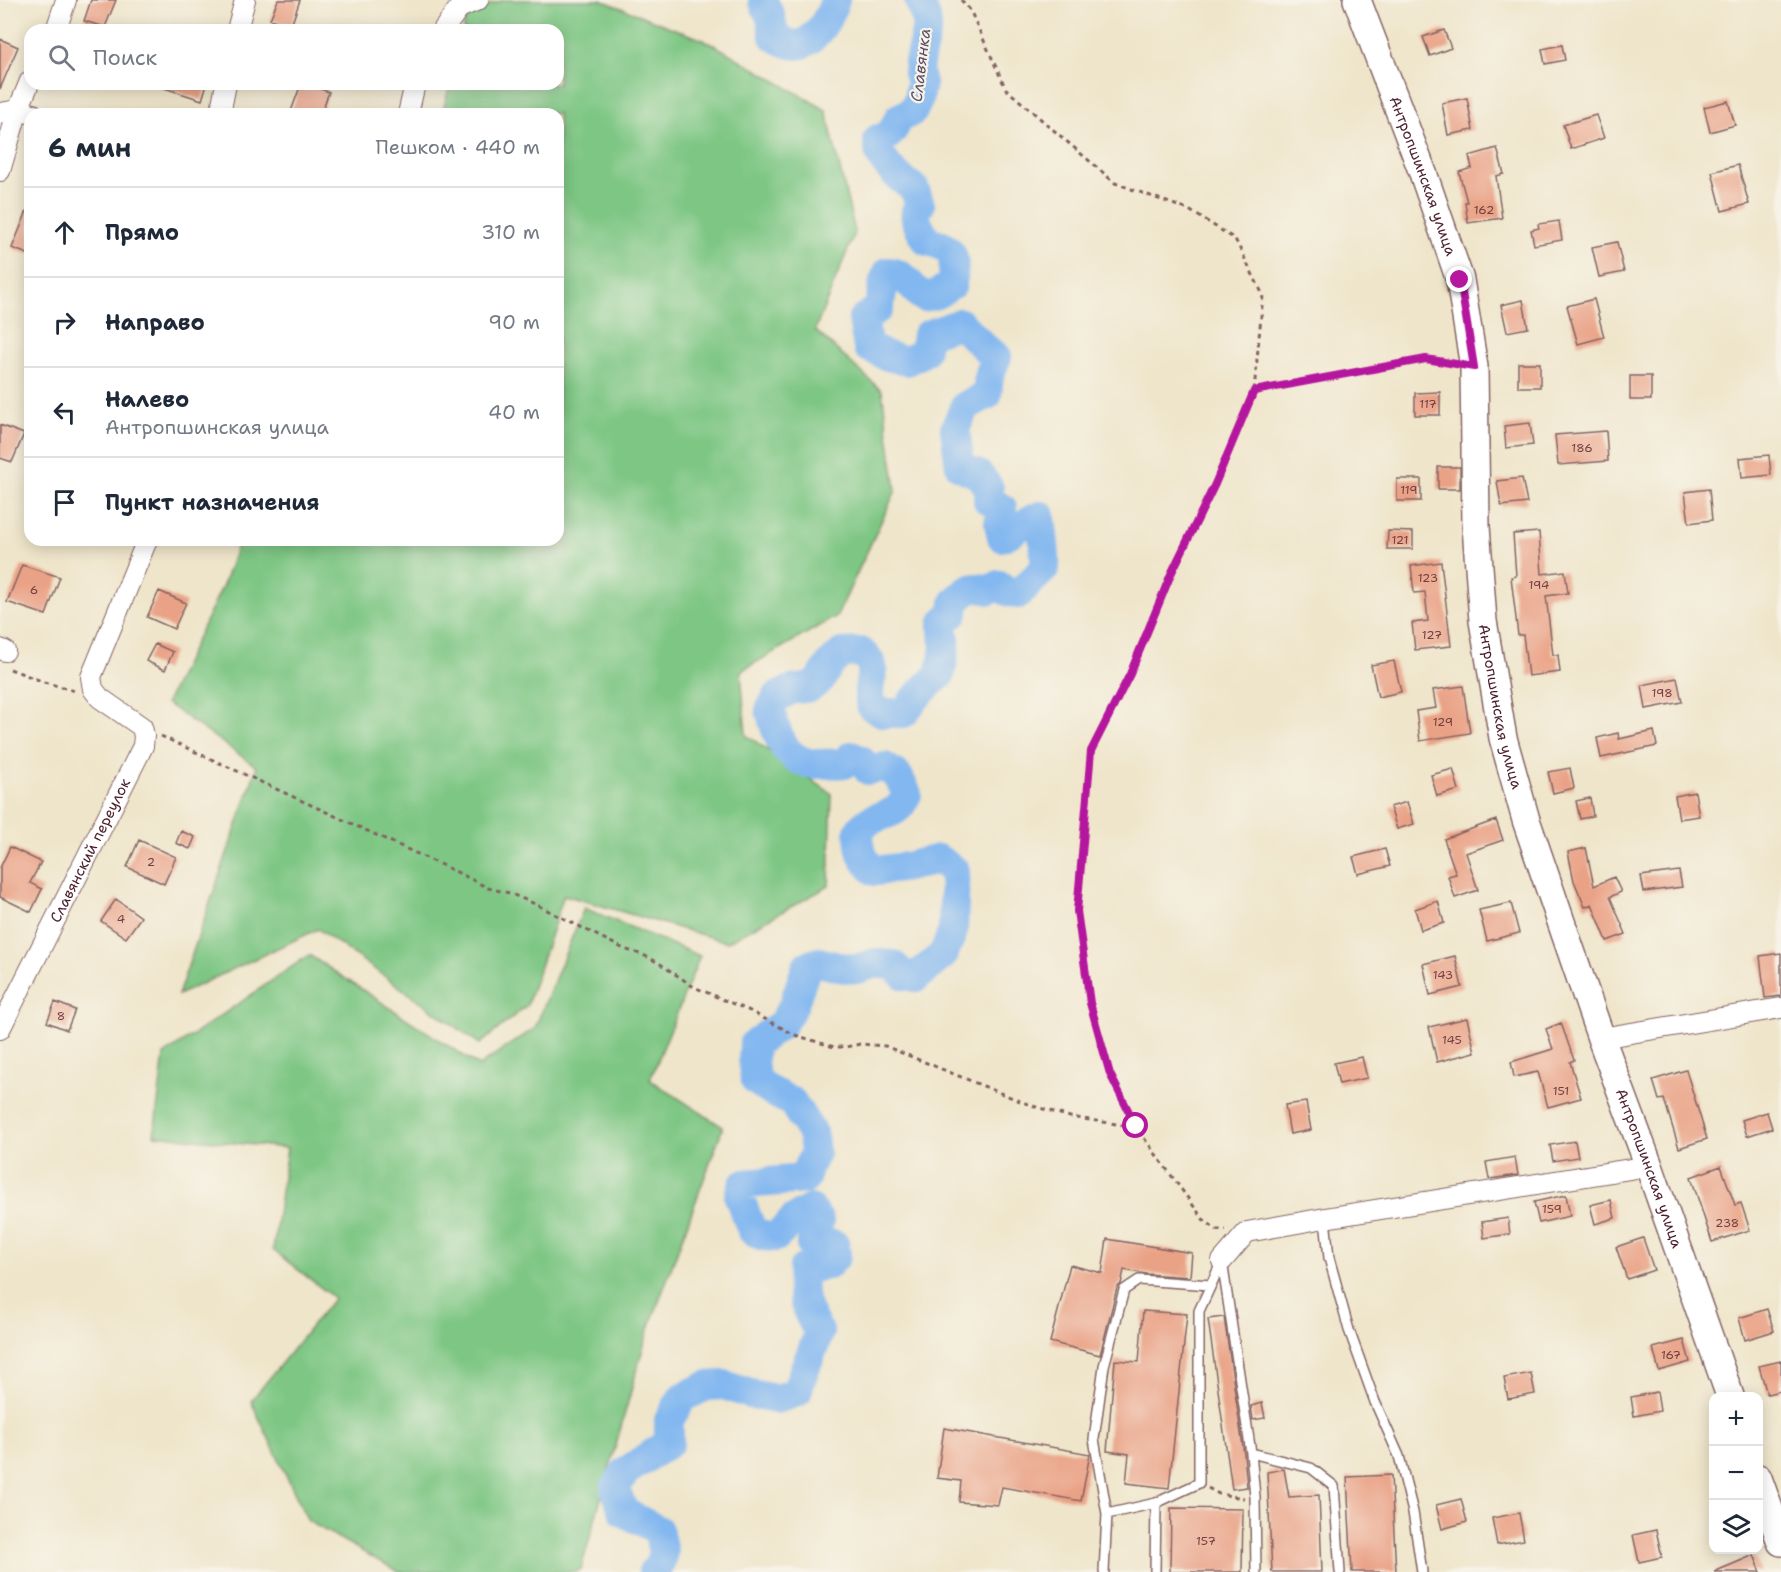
<!DOCTYPE html>
<html lang="ru">
<head>
<meta charset="utf-8">
<style>
	:root { --surface:#fff; --page:#f6f6f7; --text:#1f2937; --muted:#747a83; --line:#e0e1e3 }
	body { margin:0; font-family:"Shantell Sans",sans-serif; background:var(--page); color:var(--text) }
	.controls { position:absolute; right:18px; bottom:18px; display:grid; overflow:hidden; border-radius:12px; box-shadow:0 3px 15px #0003 }
	.controls button { width:54px; height:54px; display:grid; place-items:center; padding:0; border:0; border-bottom:2px solid var(--line); background:var(--surface); color:var(--text); font:30px sans-serif }
	.stop { position:absolute; width:18px; height:18px; margin:-14px; border:4px solid #b5179e; border-radius:50%; background:#fff }
	.stop.end { background:#b5179e; border-color:#fff; box-shadow:0 2px 6px #0008 }
	.list { margin:0; padding:0; list-style:none }
	h2 { display:flex; justify-content:space-between; align-items:center; height:78px; margin:0; padding:0 24px; font-size:26px }
	h2 small { font-size:20px; font-weight:400; color:var(--muted) }
	.list li { display:grid; grid-template-columns:39px 1fr auto; gap:18px; align-items:center; box-sizing:border-box; height:90px; padding:0 24px; border-top:2px solid var(--line) }
	.list b { display:block; font-size:22px; white-space:nowrap }
	.list p { margin:0; font-size:20px; white-space:nowrap; color:var(--muted) }
	.list em { font-size:20px; font-style:normal; color:var(--muted) }
	.icon { flex:none; width:33px; height:33px; fill:none; stroke:currentColor; stroke-width:2; stroke-linecap:round; stroke-linejoin:round }
	.map { position:relative; flex:none; width:1781px; height:1572px; overflow:hidden }
	.search { position:absolute; background:var(--surface); box-shadow:0 3px 15px #0003; left:24px; top:24px; width:540px; height:66px; display:flex; align-items:center; gap:15px; box-sizing:border-box; padding:0 21px; border-radius:18px; color:var(--muted); font-size:22px }
	.panel { position:absolute; background:var(--surface); box-shadow:0 3px 15px #0003; left:24px; top:108px; width:540px; height:438px; border-radius:18px }
	.map>svg:first-child { display:block }
	.green { fill:#7dc683; stroke:#647257; stroke-width:1.5 }
	.lines { fill:none; stroke-linecap:round; stroke-linejoin:round }
	.river { stroke:#82b7f0; stroke-width:30 }
	.building { fill:#eaa286 }
	.lane-casing { stroke:#846463; stroke-width:12 }
	.street-casing { stroke:#846463; stroke-width:22 }
	.secondary-casing { stroke:#846463; stroke-width:30 }
	.path { stroke:#846463; stroke-width:3; stroke-dasharray:4.5 4.5; stroke-linecap:butt }
	.lane { stroke:#fff; stroke-width:9 }
	.street { stroke:#fff; stroke-width:20 }
	.secondary { stroke:#fff; stroke-width:27 }
	.route { stroke:#b5179e; stroke-width:8 }
	.labels { text-anchor:middle; stroke-width:4.5; stroke-linejoin:round; paint-order:stroke }
	.number-label { font-size:12px; fill:#724042 }
	.street-label { font-size:15px; fill:#4a1f2b; stroke:#f7f3e8 }
	.water-label { font-size:16px; font-style:italic; fill:#5b4d66; stroke:#f7f3e8 }
</style>
</head>
<body>
<div class="map">
<svg width="1781" height="1572" viewBox="0 0 1781 1572">
	<rect width="100%" height="100%" fill="#f7f3e8"/>
	<filter id="ink" filterUnits="userSpaceOnUse"><feTurbulence type="fractalNoise" baseFrequency=".0167" numOctaves="2"/><feDisplacementMap in="SourceGraphic" scale="12" xChannelSelector="R" yChannelSelector="G"/><feConvolveMatrix kernelMatrix="1 2 1 2 8 2 1 2 1" color-interpolation-filters="sRGB"/></filter>
	<filter id="wash" filterUnits="userSpaceOnUse"><feTurbulence type="fractalNoise" baseFrequency=".008" numOctaves="4" result="noise"/><feDisplacementMap in="SourceGraphic" scale="24" xChannelSelector="R" yChannelSelector="G"/><feGaussianBlur stdDeviation="1.35" result="paint"/><feColorMatrix in="noise" values="0 0 0 0 0 0 0 0 0 0 0 0 0 0 0 0 0 1.4 0 .05"/><feComposite in="paint" operator="in"/></filter>
	<g filter="url(#wash)">
		<rect width="100%" height="100%" fill="#efe5ca"/>
		<path class="green" d="M505 0H601L711 43 826 110 855 232 815 330 882 391 896 490 837 616 741 671 746 735 832 794 829 886 727 942 564 895 527 1005 480 1044 318 929 178 995 257 767 166 703 224 583 239 540H558V114H442L450 84H558V30H463L467 11Z
			M584 908 700 956 650 1080 723 1127 647 1334 581 1569 576 1572H399L308 1521 251 1401 334 1298 273 1250 287 1148 154 1135 164 1055 309 955 479 1066 535 1028Z"/>
		<g class="lines">
			<path class="river" d="M763 0 771 18 774 36C780 40 787 44 796 45 814 45 831 15 835 0
				M653 1572 658 1569 663 1552 658 1530 624 1512 615 1489 625 1472 669 1443V1420L682 1398 706 1386 724 1385 750 1394 776 1399 797 1392C802 1371 813 1352 819 1332 804 1308 801 1298 803 1269L828 1265 836 1256 835 1245 824 1242 811 1244 819 1221 811 1209 795 1218 776 1237 763 1236 752 1230 739 1197 744 1184 805 1179 808 1167 815 1153 813 1135 792 1102 770 1091 755 1080 753 1059 754 1044 782 1024 793 1006 807 966 819 962 839 967 857 969 876 963 893 965 904 975 916 977 943 955 953 931 955 871 938 859 907 867 875 871C860 858 860 849 859 831 862 827 866 823 869 821 888 811 897 817 907 794L898 776 885 767 868 770 861 760 851 756 844 764C835 763 825 764 816 764 784 762 777 735 770 710L777 697 791 690 811 687 821 679 829 665 842 653 861 652C881 670 869 672 869 692 869 696 870 702 871 706L884 713H904C914 698 926 686 940 675 942 666 944 656 945 646 946 628 935 625 954 613L955 602C967 589 972 585 990 590L999 585 1007 591 1018 594 1045 568C1046 550 1042 534 1041 516 1026 520 1017 530 1002 537L999 524 1002 508 988 500 989 488 979 475 960 466 955 429 965 406 987 395 989 375 997 357 986 349 960 323 927 335 924 352 907 361 887 356 868 347 863 319 879 308 884 281 888 272C908 273 910 289 923 297L937 294 952 284C955 257 957 248 927 241 921 228 909 217 920 205L914 188C902 181 886 167 880 154 879 150 879 144 878 139 890 138 894 129 899 118L913 111 918 100 921 83 918 73 919 62 927 27 926 18 919 0"/>
		</g>
		<g id="blocks">
			<path class="building" d="M91 0H116L105 27 84 21Z
				M278 0H300L291 26 270 19Z
				M1444 30 1451 48 1430 56 1423 37Z
				M0 39 18 47 0 89Z
				M1562 45 1565 60 1545 64 1542 49Z
				M161 84H207L202 100 161 87Z
				M301 84H306L329 92 321 114H290Z
				M1467 98 1473 130 1448 135 1442 103Z
				M1728 101 1735 125 1710 132 1704 107Z
				M1596 115 1604 138 1571 149 1563 125Z
				M1497 148 1504 174 1496 176 1502 218 1468 223 1465 202H1467L1459 172 1472 168 1469 156Z
				M1738 165 1749 204 1722 211 1712 172Z
				M29 206H30V255L12 248Z
				M1559 221 1562 240 1534 245 1531 230 1539 228 1538 224Z
				M1617 242 1624 272 1599 277 1592 247Z
				M1594 299 1604 337 1578 344 1567 306Z
				M1523 300 1528 328 1507 332 1501 305Z
				M1518 363H1540V387H1518Z
				M1630 376H1651V400H1630Z
				M1440 392V415H1415V393Z
				M1530 423 1533 445 1506 448 1504 426Z
				M0 425 24 434 12 462 0 458Z
				M1606 431 1608 461 1558 465 1555 435Z
				M1769 455 1771 475 1742 478 1740 458Z
				M1438 467H1460V489H1438Z
				M1522 478 1527 503 1501 506 1497 481Z
				M1397 479H1421V501H1397Z
				M1709 489 1712 520 1689 523 1685 492Z
				M1388 531 1413 532V549H1387Z
				M1539 532 1542 574 1565 571 1568 593 1546 596 1553 655H1558L1560 672 1528 676 1523 635H1518L1511 577 1516 576 1513 534Z
				M1441 562 1451 646 1415 650 1412 623 1428 621 1425 592 1414 593 1411 566Z
				M22 565 60 577 46 615 7 602Z
				M159 591 186 603 174 629 147 617Z
				M155 644 173 652 165 670 146 661Z
				M1394 661 1401 692 1378 697 1371 665Z
				M1677 678 1682 702 1646 709 1642 685Z
				M1463 686 1470 733 1420 741 1416 711 1436 708 1433 690Z
				M1654 731 1657 746 1601 758 1597 738 1618 733 1619 739Z
				M1570 768 1574 788 1553 793 1548 772Z
				M1453 769 1459 790 1437 796 1431 775Z
				M1695 792 1699 816 1679 819 1675 796Z
				M1590 798 1593 816 1580 819 1576 801Z
				M1407 802 1414 824 1397 829 1390 807Z
				M1496 820 1503 840 1466 853 1478 890 1455 898 1448 876 1456 874 1444 839Z
				M181 831 195 837 190 849 176 843Z
				M139 840 176 857 164 884 127 867Z
				M10 847 41 862 30 883 42 889 31 912 0 897V868Z
				M1586 848 1594 886 1614 877 1621 892 1610 897 1626 934 1607 941 1592 904 1585 907 1574 881 1568 852Z
				M1385 849 1390 866 1358 874 1353 857Z
				M1679 871 1682 887 1644 892 1641 876Z
				M116 899 141 917 126 938 101 921Z
				M1438 901 1444 923 1421 930 1415 909Z
				M1511 903 1519 933 1487 941 1479 910Z
				M1781 953V996L1765 998 1760 956Z
				M1455 956 1462 987 1430 995 1423 964Z
				M55 1002 75 1010 67 1030 47 1022Z
				M1467 1018 1475 1052 1437 1062 1429 1027Z
				M1561 1023 1574 1060 1570 1062 1581 1098 1548 1107 1538 1072 1514 1077 1511 1062 1553 1049 1546 1029Z
				M1362 1057 1367 1078 1339 1084 1334 1063Z
				M1686 1070 1707 1139 1679 1148 1664 1099 1659 1100 1653 1080Z
				M1306 1102 1311 1130 1290 1134 1285 1105Z
				M1767 1112 1772 1128 1747 1136 1742 1120Z
				M1575 1141 1578 1157 1553 1161 1550 1145Z
				M1515 1157 1518 1175 1489 1179 1486 1162Z
				M1721 1166 1735 1205 1741 1203 1750 1230 1712 1242 1691 1177Z
				M1566 1195 1570 1216 1539 1223 1534 1202Z
				M1611 1200 1615 1218 1595 1224 1590 1205Z
				M1508 1218 1510 1234 1484 1238 1482 1222Z
				M1643 1238 1654 1270 1627 1279 1616 1247Z
				M1107 1239 1192 1253 1190 1277 1146 1274 1124 1270 1121 1284 1117 1288 1100 1355 1050 1342 1070 1265 1102 1273Z
				M1767 1309 1774 1331 1745 1340 1739 1318Z
				M1143 1311 1187 1314 1169 1488 1126 1483 1129 1454 1107 1451 1115 1360 1139 1362Z
				M1224 1317 1244 1454 1247 1487 1232 1489 1208 1319Z
				M1684 1340 1690 1362 1659 1371 1653 1348Z
				M1781 1361V1391L1767 1394 1759 1366Z
				M1531 1373 1535 1394 1508 1399 1504 1378Z
				M1657 1392 1660 1411 1634 1416 1631 1397Z
				M1262 1403 1265 1418 1253 1420 1251 1406Z
				M944 1428 1090 1454 1081 1501 1002 1487 998 1505 959 1502 961 1481 937 1478Z
				M1284 1469 1289 1497 1319 1495 1322 1572H1272L1267 1472Z
				M1391 1475 1396 1572H1352L1347 1477Z
				M1461 1499 1467 1522 1442 1529 1436 1505Z
				M1171 1508 1243 1509 1242 1572H1170Z
				M1519 1513 1524 1540 1497 1545 1492 1518Z
				M1656 1530 1662 1557 1639 1562 1633 1535Z
				M1754 1555 1761 1572H1714Z"/>
		</g>
	</g>
	<g filter="url(#ink)">
		<use href="#blocks" fill-opacity="0" stroke="#846463" stroke-width="1.5"/>
		<g class="lines">
			<defs>
				<path id="lane" d="M1325 1218 1329 1258 1349 1330 1375 1402 1399 1456 1413 1512 1422 1572
					M1222 1261 1251 1453 1311 1468 1334 1486 1340 1572
					M1251 1453 1255 1497 1256 1572
					M1107 1514 1094 1439 1104 1366 1124 1290 1139 1280 1211 1285
					M1104 1572 1107 1514 1156 1503
					M1155 1572 1156 1503 1199 1483V1311L1222 1261"/>
				<g id="street">
					<path d="M56 30 66 0"/>
					<path d="M237 30 245 0"/>
					<path d="M443 30 459 8 478 0"/>
					<path d="M0 113 18 110 33 114"/>
					<path d="M220 114 226 84"/>
					<path d="M408 114 415 84"/>
					<path d="M0 171 18 110 30 81"/>
					<path d="M0 649 5 651"/>
					<path id="s1" d="M0 1029 143 746 144 736 142 727 100 698 93 689 91 677 147 540"/>
					<path d="M1601 1038 1781 1008"/>
					<path d="M1222 1261 1247 1232 1325 1218 1649 1166"/>
				</g>
				<g id="secondary">
					<path id="s2" d="M1357 0 1423 173 1460 280 1474 367 1476 526 1483 621 1503 738 1526 820 1601 1038 1649 1166 1730 1396"/>
					<path d="M1758 1478 1781 1542"/>
				</g>
			</defs>
			<use href="#lane" class="lane-casing"/>
			<use href="#street" class="street-casing"/>
			<use href="#secondary" class="secondary-casing"/>
			<path class="path" d="M961 0 970 10 1006 89 1115 183 1189 210 1235 239 1263 295 1254 391 1215 484 1171 574 1130 674 1091 751 1077 911 1090 1003 1110 1074 1136 1127 1203 1219 1217 1230H1226
				M1254 391 1426 359 1453 364
				M10 669 44 682 75 691
				M161 736 461 874 488 888 509 893 535 904 624 949 643 955 659 963 694 987 750 1011 795 1035 834 1047H846L860 1044 885 1046 1030 1105 1070 1117 1136 1127
				M1208 1488 1219 1494 1244 1498"/>
			<use href="#lane" class="lane"/>
			<use href="#street" class="street"/>
			<use href="#secondary" class="secondary"/>
		</g>
	</g>
	<g class="lines" filter="url(#ink)">
		<path class="route" d="M1136 1126 1110 1074 1090 1003 1077 911 1091 751 1130 674 1171 574 1215 484 1254 391 1426 359 1474 367 1460 280"/>
	</g>
	<g class="labels">
		<g class="number-label">
			<text x="1484" y="214">162</text>
			<text x="1428" y="408">117</text>
			<text x="1582" y="452">186</text>
			<text x="1409" y="494">119</text>
			<text x="1400" y="544">121</text>
			<text x="1428" y="582">123</text>
			<text x="1539" y="589">194</text>
			<text x="34" y="594">6</text>
			<text x="1432" y="639">127</text>
			<text x="1662" y="697">198</text>
			<text x="1443" y="726">129</text>
			<text x="151" y="866">2</text>
			<text x="121" y="923">4</text>
			<text x="1443" y="979">143</text>
			<text x="61" y="1020">8</text>
			<text x="1452" y="1044">145</text>
			<text x="1561" y="1095">151</text>
			<text x="1552" y="1213">159</text>
			<text x="1727" y="1227">238</text>
			<text x="1671" y="1359">167</text>
			<text x="1206" y="1545">157</text>
		</g>
		<g class="street-label">
			<text dy="5" stroke="none"><textPath href="#s2" startOffset="188">Антропшинская улица</textPath></text>
			<text dy="5" stroke="none"><textPath href="#s2" startOffset="728">Антропшинская улица</textPath></text>
			<text dy="5" stroke="none"><textPath href="#s1" startOffset="200">Славянский переулок</textPath></text>
			<text dy="5" stroke="none"><textPath href="#s2" startOffset="1214">Антропшинская улица</textPath></text>
		</g>
		<g class="water-label">
			<text transform="translate(920 65) rotate(-83)" y="6">Славянка</text>
		</g>
	</g>
</svg>
<div class="controls">
<button>+</button>
<button>−</button>
<button><svg class="icon" aria-label="layers" viewBox="0 0 24 24"><path d="M12 4l9 5-9 5-9-5zM3 14l9 5 9-5"/></svg></button>
</div>
<div class="stop" style="left:1136px;top:1126px"></div>
<div class="stop end" style="left:1460px;top:280px"></div>
<div class="search"><svg class="icon" aria-label="search" viewBox="0 0 24 24"><circle cx="10" cy="10" r="6"/><path d="M15 15l6 6"/></svg>Поиск</div>
<section class="panel">
<h2>6 мин<small>Пешком · 440 m</small></h2>
<ul class="list">
<li><svg class="icon" aria-label="ahead" viewBox="0 0 24 24"><path d="M12 20V5M6 11l6-6 6 6"/></svg><div><b>Прямо</b></div><em>310 m</em></li>
<li><svg class="icon" aria-label="right" viewBox="0 0 24 24"><path d="M7 20v-9h11M14 6l5 5-5 5"/></svg><div><b>Направо</b></div><em>90 m</em></li>
<li><svg class="icon" aria-label="left" viewBox="0 0 24 24"><path d="M17 20v-9H6M10 6l-5 5 5 5"/></svg><div><b>Налево</b><p>Антропшинская улица</p></div><em>40 m</em></li>
<li><svg class="icon" aria-label="arrive" viewBox="0 0 24 24"><path d="M6 21V4h12l-3 4 3 4H6"/></svg><div><b>Пункт назначения</b></div></li>
</ul>
</section>
</div>
</body>
</html>
